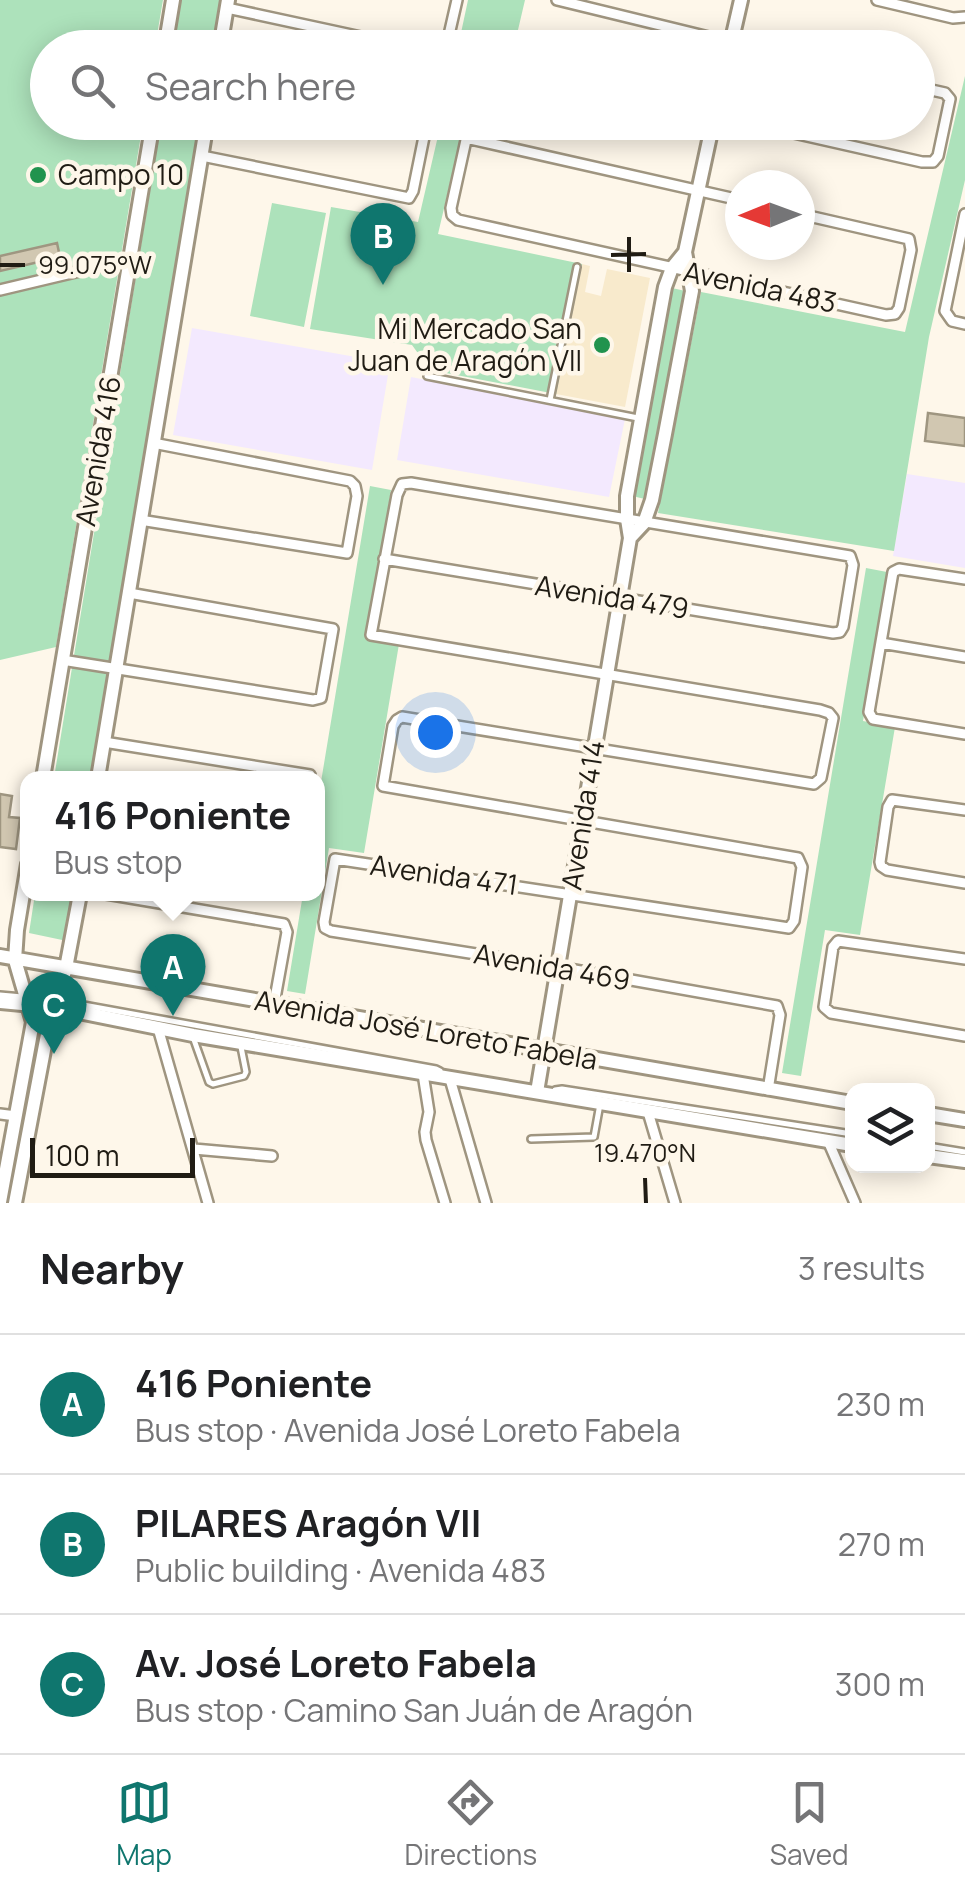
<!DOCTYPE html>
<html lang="en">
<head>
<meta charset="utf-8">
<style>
	:root { --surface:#fff; --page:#f2f2f2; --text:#202124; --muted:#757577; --line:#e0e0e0; --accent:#0f766e }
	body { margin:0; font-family:Manrope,sans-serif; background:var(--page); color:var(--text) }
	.controls { position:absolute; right:30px; bottom:30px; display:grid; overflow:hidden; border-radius:20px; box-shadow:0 5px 25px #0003 }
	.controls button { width:90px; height:90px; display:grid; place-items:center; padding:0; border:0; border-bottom:2px solid var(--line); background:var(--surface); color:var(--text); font:50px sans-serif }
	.compass { position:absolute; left:725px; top:170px; width:90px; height:90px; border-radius:50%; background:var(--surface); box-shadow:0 5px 25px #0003; rotate:269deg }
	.scale { position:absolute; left:30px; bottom:25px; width:165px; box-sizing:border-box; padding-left:10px; border:5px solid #201c14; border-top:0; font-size:28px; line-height:35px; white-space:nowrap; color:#201c14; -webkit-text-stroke:8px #fef7ea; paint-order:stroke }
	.you { position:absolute; left:435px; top:732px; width:35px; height:35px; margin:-25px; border:8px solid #fff; border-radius:50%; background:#1a73e8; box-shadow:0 0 0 15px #1a73e833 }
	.badge { display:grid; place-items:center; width:65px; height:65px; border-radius:50%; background:var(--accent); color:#fff; font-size:32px; font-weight:700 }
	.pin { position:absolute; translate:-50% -82px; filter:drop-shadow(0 2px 5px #0008) }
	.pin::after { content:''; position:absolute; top:52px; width:35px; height:30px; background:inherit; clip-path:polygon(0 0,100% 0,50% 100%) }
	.popup { position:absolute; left:20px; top:771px; width:305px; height:130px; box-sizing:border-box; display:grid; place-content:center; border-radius:20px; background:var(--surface); filter:drop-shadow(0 2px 8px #0005); font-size:32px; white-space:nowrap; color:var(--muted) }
	.popup b { font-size:38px; color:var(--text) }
	.popup::after { content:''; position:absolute; left:50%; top:100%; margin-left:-20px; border:20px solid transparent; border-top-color:var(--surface) }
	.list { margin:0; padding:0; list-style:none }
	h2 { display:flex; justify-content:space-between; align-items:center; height:130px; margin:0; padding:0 40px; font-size:42px }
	h2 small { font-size:32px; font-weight:400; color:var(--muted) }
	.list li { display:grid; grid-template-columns:65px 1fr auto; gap:30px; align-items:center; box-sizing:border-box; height:140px; padding:0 40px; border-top:2px solid var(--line) }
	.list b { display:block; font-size:38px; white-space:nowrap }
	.list p { margin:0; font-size:32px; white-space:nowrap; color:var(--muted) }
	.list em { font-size:32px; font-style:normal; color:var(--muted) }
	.icon { flex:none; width:55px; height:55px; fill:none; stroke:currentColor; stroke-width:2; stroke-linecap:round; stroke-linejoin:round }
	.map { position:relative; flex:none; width:965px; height:1203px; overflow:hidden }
	.search { position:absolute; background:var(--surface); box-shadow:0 5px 25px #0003; left:30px; right:30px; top:30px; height:110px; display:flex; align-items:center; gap:25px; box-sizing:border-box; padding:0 35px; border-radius:55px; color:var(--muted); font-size:38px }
	.sheet { height:550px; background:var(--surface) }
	nav { display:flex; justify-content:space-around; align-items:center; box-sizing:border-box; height:140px; border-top:2px solid var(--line); background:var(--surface); font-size:28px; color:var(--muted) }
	nav a { display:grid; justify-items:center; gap:5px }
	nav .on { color:var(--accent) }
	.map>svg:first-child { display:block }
	.built { fill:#f8eacc }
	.education { fill:#f3e9fe }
	.green { fill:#ade2bb }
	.building { fill:#d1c7b1; stroke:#9f9681; stroke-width:2.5 }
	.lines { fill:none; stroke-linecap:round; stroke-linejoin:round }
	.lane-casing { stroke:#9f9580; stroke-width:10 }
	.street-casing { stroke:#9f9580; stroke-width:14 }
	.secondary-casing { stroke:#9f9580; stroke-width:18 }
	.lane { stroke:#fff; stroke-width:5 }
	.street { stroke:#fff; stroke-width:9 }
	.secondary { stroke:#fff; stroke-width:12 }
	.ticks { fill:none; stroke:#201c14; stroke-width:4 }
	.poi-dot { fill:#21934e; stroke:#fef7ea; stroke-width:4 }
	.labels { text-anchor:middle; stroke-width:9; stroke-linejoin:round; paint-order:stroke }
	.poi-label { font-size:28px; fill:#201c14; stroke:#fef7ea; text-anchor:start }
	.street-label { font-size:28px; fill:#201c14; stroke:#fef7ea }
	.ticks-label { font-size:25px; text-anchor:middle; fill:#201c14; stroke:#fef7ea; stroke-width:9; stroke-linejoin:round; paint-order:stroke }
</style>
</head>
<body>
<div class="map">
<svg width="965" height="1203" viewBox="0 0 965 1203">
	<rect width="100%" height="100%" fill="#fef7ea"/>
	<path class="built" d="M582 264 590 266 585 292 601 296 607 269 650 278 625 407 556 394Z"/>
	<path class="education" d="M192 328 390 363 372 470 173 435Z
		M411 377 625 419 609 497 397 460Z
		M907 474 965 483V568L893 556Z"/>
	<path class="green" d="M0 0H163L155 47 48 48V122L143 123 56 647 0 660Z
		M181 0H223L215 47 173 48Z
		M468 0H525L514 47H458Z
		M965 76V180L929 337 894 551 658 513 701 292 905 332Z
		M161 123H202L94 778H54Z
		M441 123H464L438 234 582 264 556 394 430 370 412 345 310 329 331 207 418 222Z
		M272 203 326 213 304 327 250 316Z
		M672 288 690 292 649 500 628 495Z
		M370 486 391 490 367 638 399 644 364 853 329 848 305 994 287 991 303 894H318V800Z
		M866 568 887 572 863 721 895 727 860 935 825 930 801 1076 782 1073Z
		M35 894H75L67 941 29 933Z"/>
	<path class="building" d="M57 243 60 257 0 271V256Z
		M928 413 965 418V446L925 441Z
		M0 794 12 796 9 817 20 818 16 849 0 847Z"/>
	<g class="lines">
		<defs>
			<path id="lane" d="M427 376 638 418
				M550 400 577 267
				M0 995 56 1000 436 1069 440 1071
				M193 1037 209 1082 213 1084 244 1076 246 1072 241 1047
				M555 1090 562 1089 852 1134
				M531 1139 594 1137 600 1104
				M928 1146 965 1152"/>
			<path id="street" d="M557 0 754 48
				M877 0 953 18 965 17
				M227 8 412 48
				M446 48 457 0
				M470 122 451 208 452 215 458 220 886 315 895 314 899 308 911 250 909 239 800 214
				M745 122 922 162H933L938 156 950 99 945 93 918 87
				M466 138 740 200
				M202 156 409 198 413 191 426 127 404 122
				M965 214 945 311 952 321 965 324
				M0 290 122 261
				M140 520 347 553 357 496 355 486 350 481 153 443
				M384 559 833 633 840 632 843 627 853 565 850 556 411 483 402 484 397 495 371 635 820 710 829 713 833 718 821 778 814 784 402 717 397 720 393 726 383 786 798 858 802 867 794 921 789 928 335 859 324 922 325 928 331 931 558 967 777 1006 780 1015 768 1090
				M965 579 899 569 893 572 869 712 873 719 965 734
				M881 643 965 657
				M62 660 313 700 321 698 333 629 129 593
				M104 742 310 775V778
				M965 810 892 800 888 807 880 862 881 866 887 870 965 883
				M106 894 284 924 287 932 274 1004
				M965 959 838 941 833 947 824 1007 831 1013 965 1036
				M158 1028 208 1203
				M423 1074 429 1112 425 1132 426 1140 445 1203
				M450 1079 486 1203
				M648 1112 675 1203
				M0 1114 16 1116
				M828 1141 855 1203
				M194 1149 272 1156"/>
			<path id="secondary" d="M165 48 173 0
				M220 48 228 0
				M730 48 741 0
				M630 538 644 523 652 500 665 434 692 291 685 252 713 122
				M43 778 153 122
				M98 778 207 122
				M0 956 852 1103
				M0 1002 54 1007 193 1035 852 1145
				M537 1092 630 538 627 519V496L665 287 672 268 685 252
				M928 1114 965 1120
				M928 1156 965 1161
				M0 1202 33 1022 15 960 17 930 28 864
				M15 1203 49 1024 66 968 80 894"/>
		</defs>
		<use href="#lane" class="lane-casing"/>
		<use href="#street" class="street-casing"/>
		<use href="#secondary" class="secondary-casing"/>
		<use href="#lane" class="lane"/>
		<use href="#street" class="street"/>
		<use href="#secondary" class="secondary"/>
	</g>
	<path class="ticks" d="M629 237V272M611 255 646 254M0 265H25M645 1178 646 1203"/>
	<g class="poi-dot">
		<circle cx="38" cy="175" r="10"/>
		<circle cx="602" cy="345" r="10"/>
	</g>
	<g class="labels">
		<g class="poi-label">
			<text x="58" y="185">Campo 10</text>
			<text x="582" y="339" text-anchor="end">Mi Mercado San<tspan x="582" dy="32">Juan de Aragón VII</tspan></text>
		</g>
		<g class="street-label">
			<text transform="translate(760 287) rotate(12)" y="10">Avenida 483</text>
			<text transform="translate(98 451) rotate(-80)" y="10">Avenida 416</text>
			<text transform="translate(612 597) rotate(9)" y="10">Avenida 479</text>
			<text transform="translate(583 815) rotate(-81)" y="10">Avenida 414</text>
			<text transform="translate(444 875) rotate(8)" y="10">Avenida 471</text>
			<text transform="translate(552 967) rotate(10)" y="10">Avenida 469</text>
			<text transform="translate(426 1030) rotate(10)" y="10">Avenida José Loreto Fabela</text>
		</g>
	</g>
	<g class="ticks-label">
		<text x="95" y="274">99.075°W</text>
		<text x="645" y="1162">19.470°N</text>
	</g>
</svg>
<div class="controls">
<button><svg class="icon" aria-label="layers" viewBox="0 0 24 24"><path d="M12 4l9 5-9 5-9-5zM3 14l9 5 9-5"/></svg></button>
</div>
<svg class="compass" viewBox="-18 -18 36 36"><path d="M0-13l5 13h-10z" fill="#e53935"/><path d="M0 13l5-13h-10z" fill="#757577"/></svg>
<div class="scale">100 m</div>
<div class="you"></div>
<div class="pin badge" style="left:173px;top:1016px">A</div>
<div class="popup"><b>416 Poniente</b>Bus stop</div>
<div class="pin badge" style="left:383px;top:285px">B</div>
<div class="pin badge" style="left:54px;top:1054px">C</div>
<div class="search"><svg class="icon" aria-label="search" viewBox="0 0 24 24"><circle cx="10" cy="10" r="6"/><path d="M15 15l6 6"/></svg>Search here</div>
</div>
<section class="sheet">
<h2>Nearby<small>3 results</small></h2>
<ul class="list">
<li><span class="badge">A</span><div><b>416 Poniente</b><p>Bus stop · Avenida José Loreto Fabela</p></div><em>230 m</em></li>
<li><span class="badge">B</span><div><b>PILARES Aragón VII</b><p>Public building · Avenida 483</p></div><em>270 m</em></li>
<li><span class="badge">C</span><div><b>Av. José Loreto Fabela</b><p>Bus stop · Camino San Juán de Aragón</p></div><em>300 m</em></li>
</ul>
</section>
<nav>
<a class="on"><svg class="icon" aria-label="map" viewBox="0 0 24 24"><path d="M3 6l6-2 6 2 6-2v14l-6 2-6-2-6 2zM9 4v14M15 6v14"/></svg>Map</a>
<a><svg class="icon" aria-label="directions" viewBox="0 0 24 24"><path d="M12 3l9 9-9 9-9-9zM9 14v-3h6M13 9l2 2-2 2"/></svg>Directions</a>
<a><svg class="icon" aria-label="saved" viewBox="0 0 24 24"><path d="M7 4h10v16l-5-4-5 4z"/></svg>Saved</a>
</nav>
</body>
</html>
